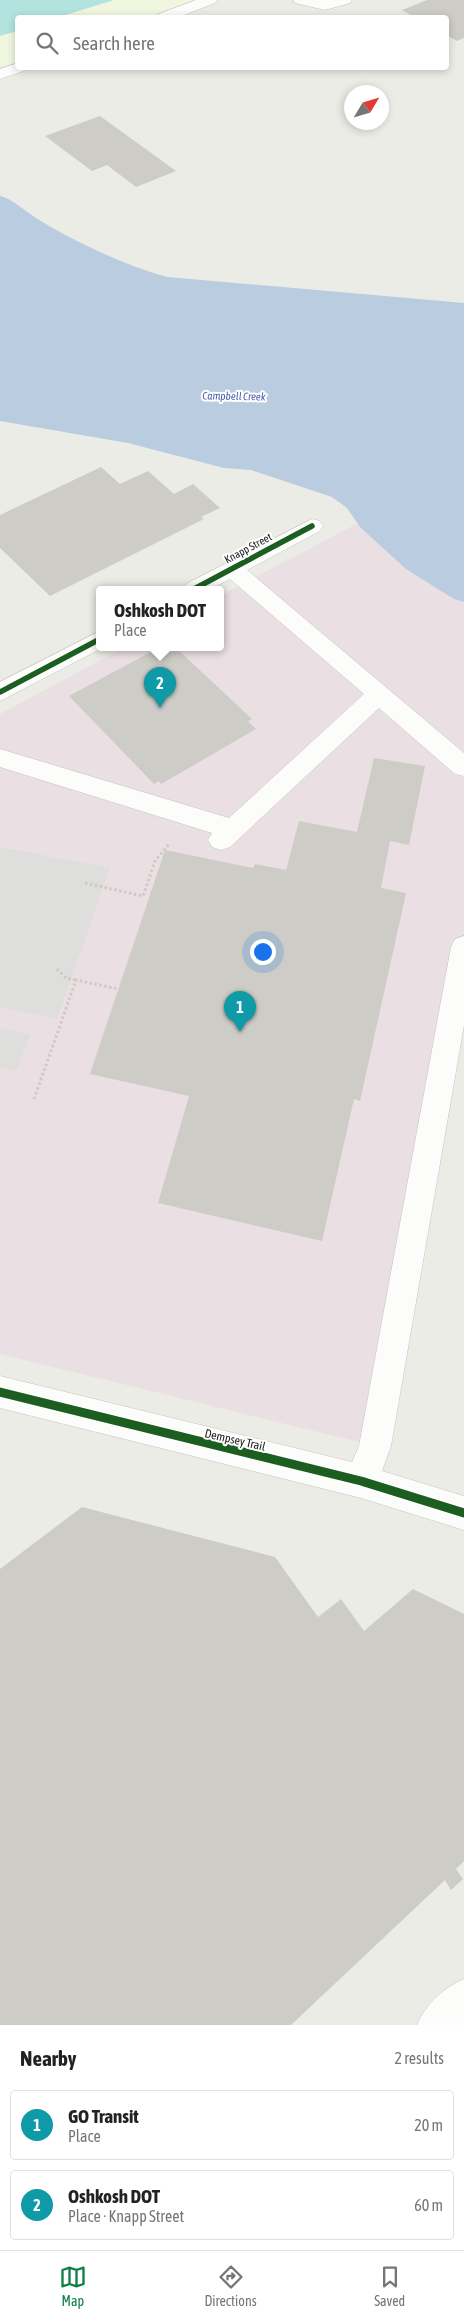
<!DOCTYPE html>
<html lang="en">
<head>
<meta charset="utf-8">
<style>
	:root { --surface:#fff; --page:#f2f2f2; --text:#222; --muted:#767676; --line:#e0e0e0; --accent:#0b8043 }
	body { margin:0; font-family:"Asap Condensed",sans-serif; background:var(--page); color:var(--text) }
	.compass { position:absolute; left:344px; top:85px; width:45px; height:45px; border-radius:50%; background:var(--surface); box-shadow:0 2px 8px #0003; rotate:52deg }
	.you { position:absolute; left:262px; top:951px; width:18px; height:18px; margin:-12px; border:4px solid #fff; border-radius:50%; background:#1a73e8; box-shadow:0 0 0 8px #1a73e833 }
	.badge { display:grid; place-items:center; width:32px; height:32px; border-radius:50%; background:var(--accent); color:#fff; font-size:16px; font-weight:700 }
	.pin { position:absolute; translate:-50% -41px; filter:drop-shadow(0 1px 2px #0008) }
	.pin::after { content:''; position:absolute; top:26px; width:18px; height:15px; background:inherit; clip-path:polygon(0 0,100% 0,50% 100%) }
	.popup { position:absolute; left:96px; top:586px; width:128px; height:65px; box-sizing:border-box; display:grid; place-content:center; border-radius:5px; background:var(--surface); filter:drop-shadow(0 1px 4px #0005); font-size:16px; white-space:nowrap; color:var(--muted) }
	.popup b { font-size:19px; color:var(--text) }
	.popup::after { content:''; position:absolute; left:50%; top:100%; margin-left:-10px; border:10px solid transparent; border-top-color:var(--surface) }
	.list { margin:0; padding:0; list-style:none }
	h2 { display:flex; justify-content:space-between; align-items:center; height:65px; margin:0; padding:0 20px; font-size:21px }
	h2 small { font-size:16px; font-weight:400; color:var(--muted) }
	.list li { display:grid; grid-template-columns:32px 1fr auto; gap:15px; align-items:center; box-sizing:border-box; height:70px; margin:0 10px 10px; padding:0 10px; border:1px solid var(--line); border-radius:5px }
	.list b { display:block; font-size:19px; white-space:nowrap }
	.list p { margin:0; font-size:16px; white-space:nowrap; color:var(--muted) }
	.list em { font-size:16px; font-style:normal; color:var(--muted) }
	.icon { flex:none; width:28px; height:28px; fill:none; stroke:currentColor; stroke-width:2; stroke-linecap:round; stroke-linejoin:round }
	.map { position:relative; flex:none; width:464px; height:2025px; overflow:hidden }
	.search { position:absolute; background:var(--surface); box-shadow:0 2px 8px #0003; left:15px; right:15px; top:15px; height:55px; display:flex; align-items:center; gap:12px; box-sizing:border-box; padding:0 18px; border-radius:5px; color:var(--muted); font-size:19px }
	.sheet { height:225px; background:var(--surface) }
	nav { display:flex; justify-content:space-around; align-items:center; box-sizing:border-box; height:70px; border-top:1px solid var(--line); background:var(--surface); font-size:14px; color:var(--muted) }
	nav a { display:grid; justify-items:center; gap:2px }
	nav .on { color:var(--accent) }
	.map>svg:first-child { display:block }
	.industrial { fill:#eadfe2 }
	.education { fill:#f0f6e0 }
	.pitch { fill:#b1e4de }
	.parking { fill:#dededc }
	.water { fill:#b9cce0 }
	.building { fill:#cdccc7 }
	.lines { fill:none; stroke-linecap:round; stroke-linejoin:round }
	.minor-casing { stroke:#c4c4c2; stroke-width:1 }
	.path { stroke:#d2c9c3; stroke-width:3; stroke-dasharray:2.5 2.5; stroke-linecap:butt }
	.minor { fill:#fcfcfb; fill-rule:evenodd }
	.cycleway-far1-casing { stroke:#fff; stroke-width:8 }
	.cycleway-casing { stroke:#fff; stroke-width:12 }
	.cycleway-far1 { stroke:#1b5e20; stroke-width:5.5 }
	.cycleway { stroke:#1b5e20; stroke-width:9 }
	.labels { text-anchor:middle; stroke-width:4; stroke-linejoin:round; paint-order:stroke }
	.far-water-label { font-size:11px; font-style:italic; fill:#4a5dad; stroke:#fff }
	.far-street-label { font-size:11px; fill:#1d1d1d; stroke:#fff }
	.street-label { font-size:12px; fill:#1d1d1d; stroke:#fff }
</style>
</head>
<body>
<div class="map">
<svg width="464" height="2025" viewBox="0 0 464 2025">
	<rect width="100%" height="100%" fill="#ecece6"/>
	<path class="industrial" d="M358 523 435 585 454 599 464 602V947L375 1446 0 1354V714L125 647H220V596Z"/>
	<path class="education" d="M0 0H210L160 17 18 18 17 67 0 73Z"/>
	<path class="pitch" d="M0 0H114L59 17 18 18 17 31 0 36Z"/>
	<path class="parking" d="M0 847 110 868 57 1019 0 1007Z
		M0 1028 30 1035 16 1071 0 1067Z"/>
	<path class="water" d="M0 196C9 197 27 212 36 218 73 241 124 265 167 277L464 303V602L454 599 406 569 360 527 347 508 332 497 251 470 224 468 128 443 0 421Z"/>
	<path class="building" d="M427 0H464V38L457 41 446 35V18H416L402 10Z
		M100 116 176 171 136 187 107 165 92 171 45 136Z
		M101 467 120 484 148 471 174 494 193 484 220 508 201 517 204 519 50 596 0 548V515Z
		M160 647H175L252 719 248 721 256 729 161 784 159 781 154 784 69 696Z
		M374 758 425 766 409 845 390 841 381 888 406 893 360 1101 354 1099 322 1241 158 1203 189 1096 90 1074 165 850 253 868 255 864 286 870 299 821 357 832Z
		M82 1507 275 1557 318 1617 341 1599 364 1631 413 1589 464 1614V1861L456 1869 463 1879 451 1890 445 1880 291 2025H0V1569Z"/>
	<g class="lines">
		<defs>
			<path id="minor" d="M196 0H217L215 3 176 18H154L156 15Z
				M293 0H352L350 3 325 10 295 3Z
				M18 63V68H25L24 71 0 79V69Z
				M312 519 320 521 323 526 320 531 247 570 464 753V776L455 774 379 708 230 847 221 850 212 847 208 840 212 833 0 767V749L229 818 364 694 230 579 211 589H183L186 584Z
				M100 631V647H104L0 701V682Z
				M464 936V1025L391 1446 382 1471 464 1496V1530L361 1498 0 1408V1376L352 1462 359 1446 451 947 455 939Z
				M464 1979V2025H417C426 2004 443 1988 464 1979Z"/>
		</defs>
		<use href="#minor" class="minor-casing"/>
		<path class="path" d="M85 883 143 896 155 861 169 844
			M57 969 66 978 76 980
			M34 1099 76 980 118 989"/>
		<use href="#minor" class="minor"/>
		<defs>
			<path id="cycleway-far1" d="M194 589 312 526
				M0 692 100 639"/>
			<path id="cycleway" d="M0 1392 361 1481 464 1513"/>
		</defs>
		<use href="#cycleway-far1" class="cycleway-far1-casing"/>
		<use href="#cycleway" class="cycleway-casing"/>
		<use href="#cycleway-far1" class="cycleway-far1"/>
		<use href="#cycleway" class="cycleway"/>
	</g>
	<g class="labels">
		<g class="far-water-label">
			<text transform="translate(234 396) rotate(1)" y="4">Campbell Creek</text>
		</g>
		<g class="far-street-label">
			<text transform="translate(248 548) rotate(-28)" y="4">Knapp Street</text>
		</g>
		<g class="street-label">
			<text transform="translate(235 1440) rotate(13)" y="4">Dempsey Trail</text>
		</g>
	</g>
</svg>
<svg class="compass" viewBox="-18 -18 36 36"><path d="M0-13l5 13h-10z" fill="#e53935"/><path d="M0 13l5-13h-10z" fill="#767676"/></svg>
<div class="you"></div>
<div class="pin badge" style="left:240px;top:1032px;background:#0f9aa8">1</div>
<div class="pin badge" style="left:160px;top:708px;background:#0f9aa8">2</div>
<div class="popup"><b>Oshkosh DOT</b>Place</div>
<div class="search"><svg class="icon" aria-label="search" viewBox="0 0 24 24"><circle cx="10" cy="10" r="6"/><path d="M15 15l6 6"/></svg>Search here</div>
</div>
<section class="sheet">
<h2>Nearby<small>2 results</small></h2>
<ul class="list">
<li><span class="badge" style="background:#0f9aa8">1</span><div><b>GO Transit</b><p>Place</p></div><em>20 m</em></li>
<li><span class="badge" style="background:#0f9aa8">2</span><div><b>Oshkosh DOT</b><p>Place · Knapp Street</p></div><em>60 m</em></li>
</ul>
</section>
<nav>
<a class="on"><svg class="icon" aria-label="map" viewBox="0 0 24 24"><path d="M3 6l6-2 6 2 6-2v14l-6 2-6-2-6 2zM9 4v14M15 6v14"/></svg>Map</a>
<a><svg class="icon" aria-label="directions" viewBox="0 0 24 24"><path d="M12 3l9 9-9 9-9-9zM9 14v-3h6M13 9l2 2-2 2"/></svg>Directions</a>
<a><svg class="icon" aria-label="saved" viewBox="0 0 24 24"><path d="M7 4h10v16l-5-4-5 4z"/></svg>Saved</a>
</nav>
</body>
</html>
